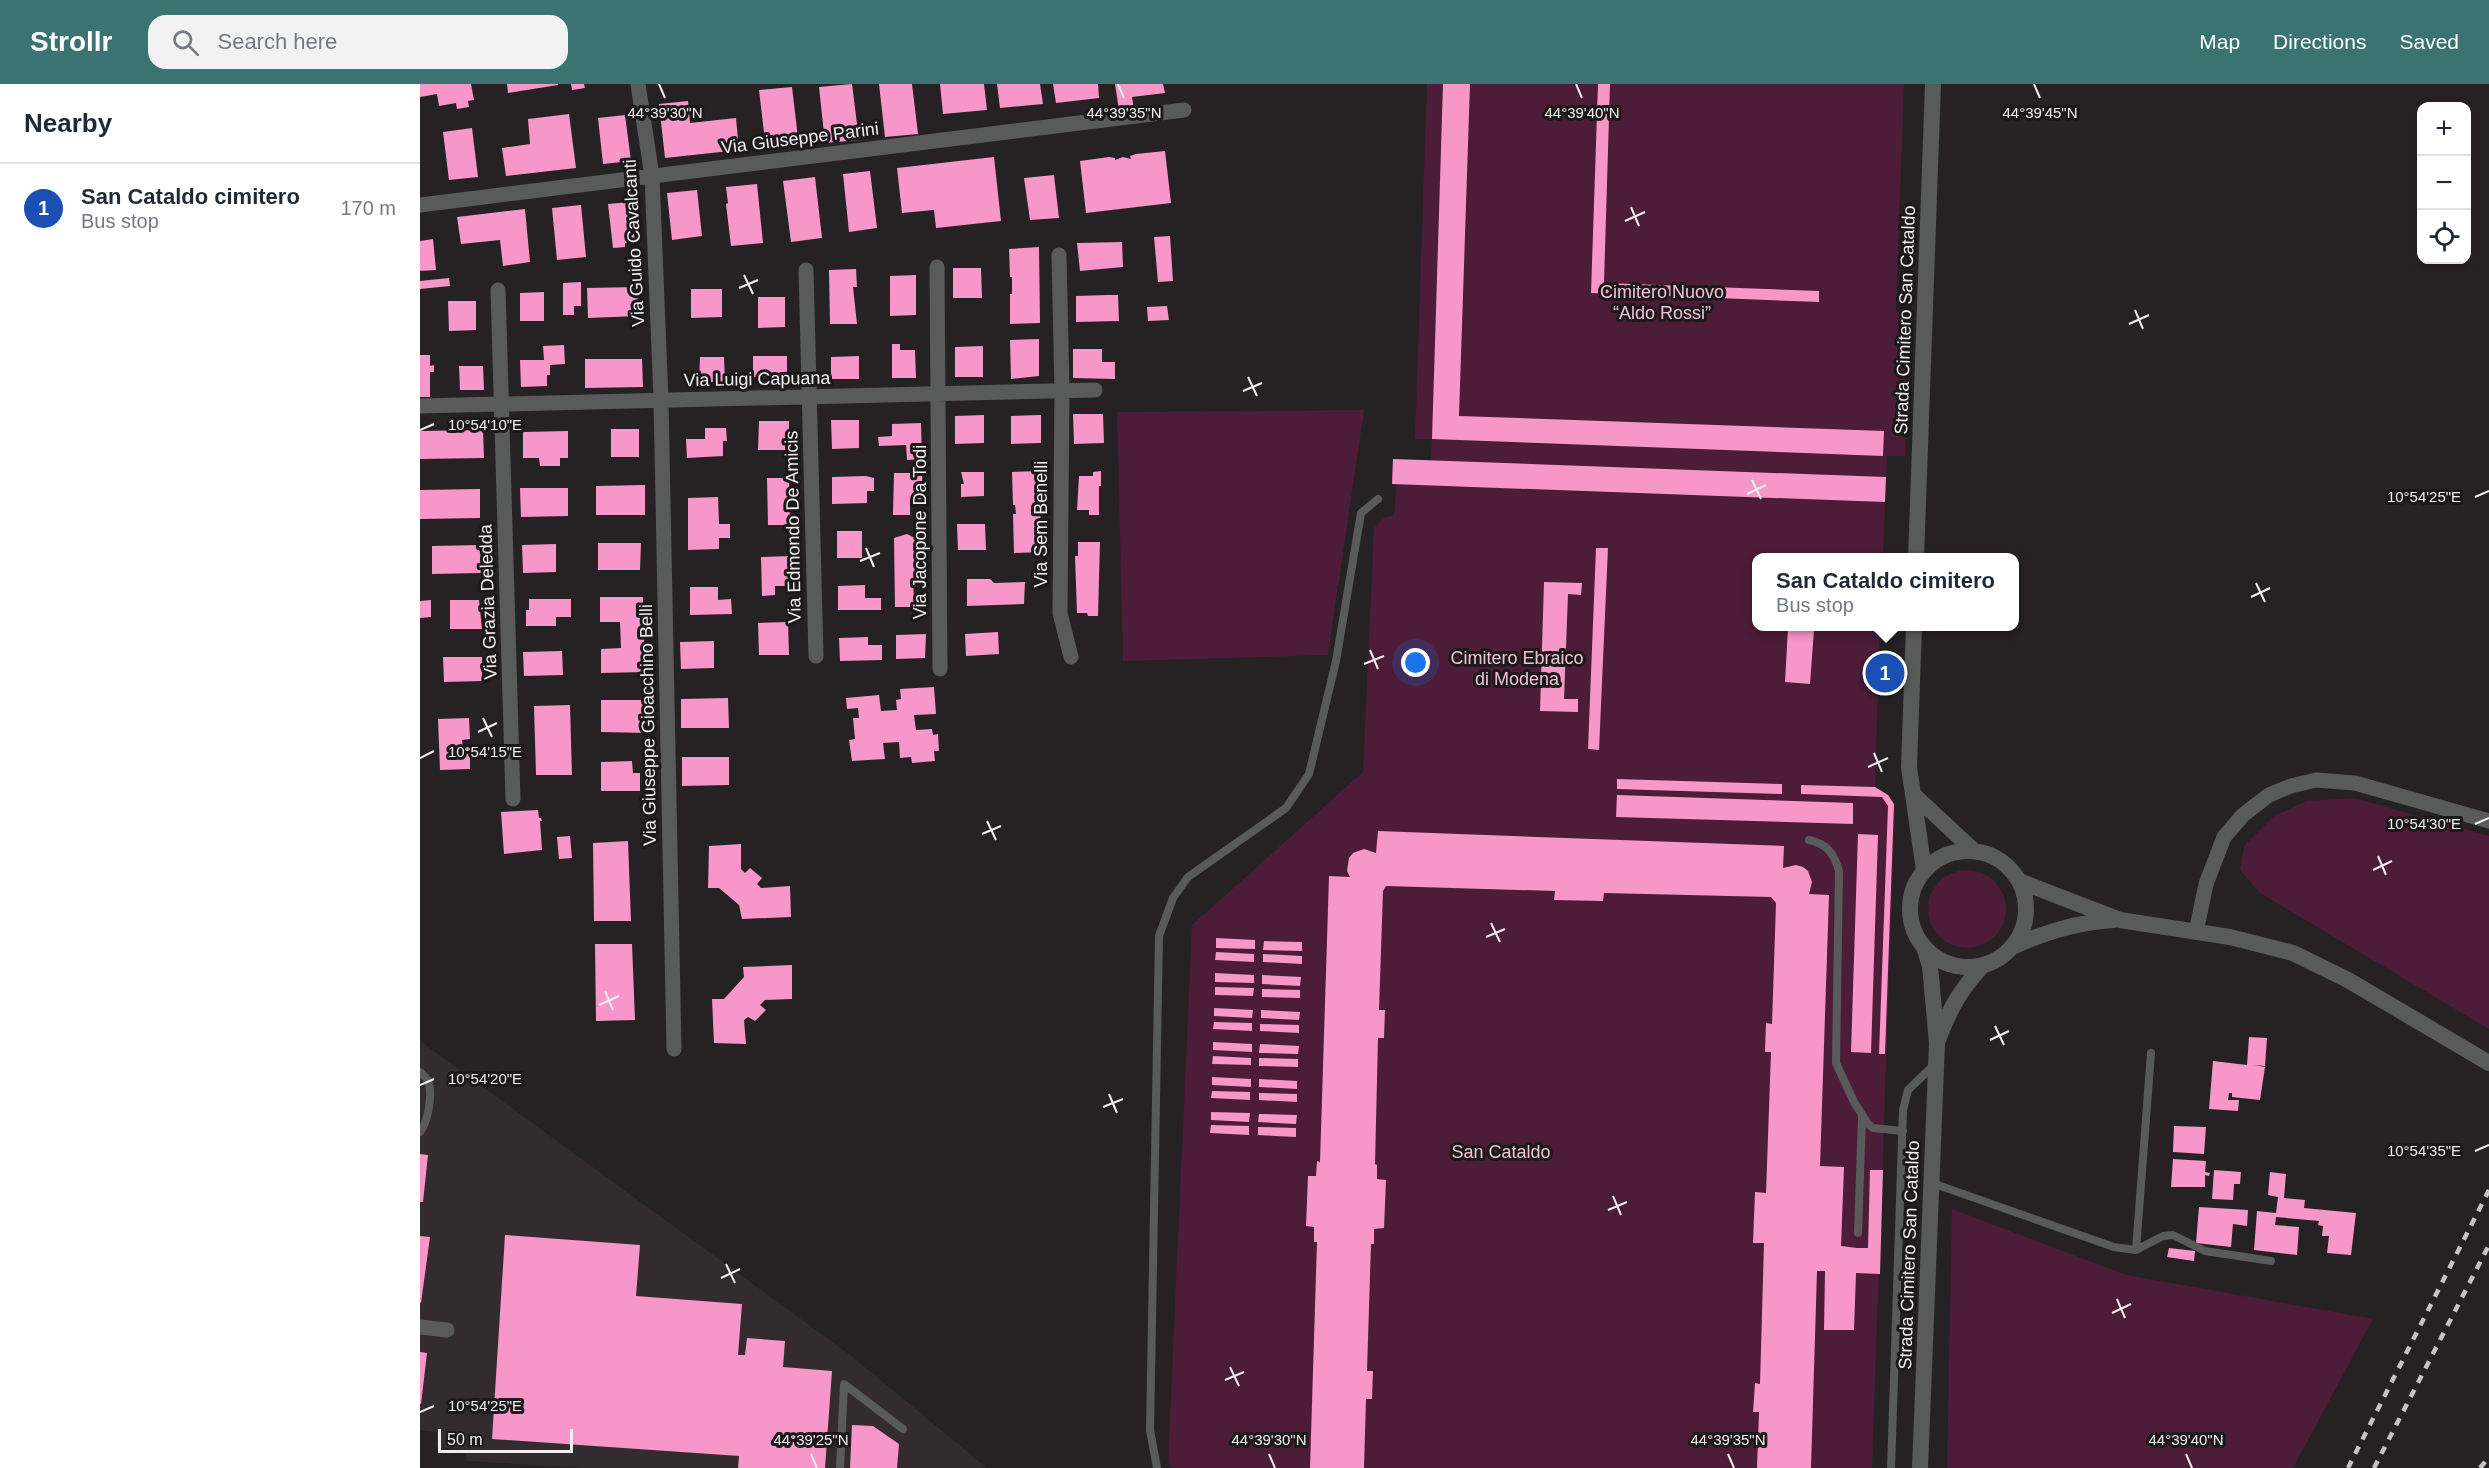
<!DOCTYPE html>
<html lang="en">
<head>
<meta charset="utf-8">
<style>
	:root { --surface:#fff; --page:#f2f2f3; --text:#1f2937; --muted:#747a83; --line:#e0e1e3; --accent:#3a7372 }
	body { margin:0; font-family:Helvetica,sans-serif; background:var(--page); color:var(--text) }
	.controls { position:absolute; right:18px; top:18px; display:grid; overflow:hidden; border-radius:12px; box-shadow:0 3px 9px #0003 }
	.controls button { width:54px; height:54px; display:grid; place-items:center; padding:0; border:0; border-bottom:2px solid var(--line); background:var(--surface); color:var(--text); font:30px sans-serif }
	.scale { position:absolute; left:18px; bottom:15px; width:135px; box-sizing:border-box; padding-left:6px; border:3px solid #f1eeef; border-top:0; font-size:16px; line-height:21px; white-space:nowrap; color:#f1eeef; -webkit-text-stroke:4px #1c191a; paint-order:stroke }
	.you { position:absolute; left:996px; top:579px; width:21px; height:21px; margin:-15px; border:4px solid #fff; border-radius:50%; background:#1a73e8; box-shadow:0 0 0 9px #1a73e833 }
	.badge { display:grid; place-items:center; width:39px; height:39px; border-radius:50%; background:var(--accent); color:#fff; font-size:20px; font-weight:700 }
	.pin { position:absolute; translate:-50% -50%; border:3px solid #fff; box-shadow:0 2px 6px #0006 }
	.popup { position:absolute; left:1332px; top:469px; width:267px; height:78px; box-sizing:border-box; display:grid; place-content:center; border-radius:12px; background:var(--surface); filter:drop-shadow(0 2px 4px #0005); font-size:20px; white-space:nowrap; color:var(--muted) }
	.popup b { font-size:22px; color:var(--text) }
	.popup::after { content:''; position:absolute; left:50%; top:100%; margin-left:-12px; border:12px solid transparent; border-top-color:var(--surface) }
	.list { margin:0; padding:0; list-style:none }
	h2 { display:flex; justify-content:space-between; align-items:center; height:78px; margin:0; padding:0 24px; font-size:26px }
	h2 small { font-size:20px; font-weight:400; color:var(--muted) }
	.list li { display:grid; grid-template-columns:39px 1fr auto; gap:18px; align-items:center; box-sizing:border-box; height:90px; padding:0 24px; border-top:2px solid var(--line) }
	.list b { display:block; font-size:22px; white-space:nowrap }
	.list p { margin:0; font-size:20px; white-space:nowrap; color:var(--muted) }
	.list em { font-size:20px; font-style:normal; color:var(--muted) }
	.icon { flex:none; width:33px; height:33px; fill:none; stroke:currentColor; stroke-width:2; stroke-linecap:round; stroke-linejoin:round }
	.map { position:relative; flex:none; width:2069px; height:1384px; overflow:hidden }
	header { display:flex; align-items:center; gap:36px; box-sizing:border-box; height:84px; padding:0 30px; background:var(--accent); color:#fff }
	header strong { font-size:28px }
	nav { display:flex; gap:33px; margin-inline-start:auto; font-size:21px }
	.search { width:420px; height:54px; background:var(--page); display:flex; align-items:center; gap:15px; box-sizing:border-box; padding:0 21px; border-radius:18px; color:var(--muted); font-size:22px }
	main { display:flex }
	aside { flex:1; background:var(--surface) }
	.map>svg:first-child { display:block }
	.built { fill:#342b2f }
	.green { fill:#4c1c38 }
	.building { fill:#f696c9 }
	.lines { fill:none; stroke-linecap:round; stroke-linejoin:round }
	.service { stroke:#595b5a; stroke-width:8 }
	.minor { stroke:#595b5a; stroke-width:15 }
	.tertiary { stroke:#595b5a; stroke-width:16 }
	.rail { stroke:#c6c3c4; stroke-width:4.5; stroke-dasharray:8 8; stroke-linecap:butt }
	.ticks { fill:none; stroke:#f1eeef; stroke-width:2 }
	.labels { text-anchor:middle; stroke-width:6; stroke-linejoin:round; paint-order:stroke }
	.street-label { font-size:18px; fill:#f1eeef; stroke:#1c191a }
	.park-label { font-size:18px; fill:#f1c0d8; stroke:#1c191a }
	.ticks-label { font-size:15px; text-anchor:middle; fill:#f1eeef; stroke:#1c191a; stroke-width:6; stroke-linejoin:round; paint-order:stroke }
</style>
</head>
<body>
<header>
<strong>Strollr</strong>
<div class="search"><svg class="icon" aria-label="search" viewBox="0 0 24 24"><circle cx="10" cy="10" r="6"/><path d="M15 15l6 6"/></svg>Search here</div>
<nav><a>Map</a><a>Directions</a><a>Saved</a></nav>
</header>
<main>
<aside>
<h2>Nearby<small></small></h2>
<ul class="list">
<li><span class="badge" style="background:#1a4fb4">1</span><div><b>San Cataldo cimitero</b><p>Bus stop</p></div><em>170 m</em></li>
</ul>
</aside>
<div class="map">
<svg width="2069" height="1384" viewBox="0 0 2069 1384">
	<rect width="100%" height="100%" fill="#262224"/>
	<path class="built" d="M0 957 430 1271 567 1384H164L47 1377 45 1366 16 1363 17 1348 0 1346Z"/>
	<path class="green" d="M1007 0H1484L1476 227 1491 229 1485 372H1467L1463 473 1336 474V542L1460 543 1455 703 1468 711 1475 723 1452 1384H753L748 1379 772 841 943 688 954 444 964 434 974 431 976 401 972 400 973 375 1011 376 1012 355H995Z
		M944 326 908 571 703 577 697 328Z
		M1934 714 2069 752V945L1840 809 1820 786 1824 762 1854 732 1887 717Z
		M1508 825a39 39 0 1 1 78 0a39 39 0 1 1-78 0Z
		M1532 1125 1706 1191 1953 1235 1873 1384H1527Z"/>
	<path class="building" d="M0 0H51L54 16 48 17 49 23 37 25 36 19 19 22 17 10 0 13Z
		M87 0H138V1L88 9Z
		M151 0H164L165 4 152 6Z
		M432 0 439 56 405 59 399 3Z
		M459 0H492L498 50 465 53Z
		M520 0H564L567 26 523 30Z
		M577 0H620L623 20 580 24Z
		M633 0H678L679 14 636 19Z
		M695 0H743L745 9 712 13 714 25 699 26Z
		M1023 0H1050L1039 332 1464 347 1463 372 1012 355Z
		M1178 0H1190L1184 199 1399 207V218L1171 209Z
		M372 3 379 62 346 66 339 6Z
		M268 17 270 39 316 34 319 66 245 74 239 20Z
		M149 30 156 84 86 92 82 64 110 60 108 35Z
		M205 31 211 77 183 80 178 34Z
		M52 44 58 93 29 96 23 48Z
		M745 67 751 119 666 129 660 77 689 73 695 74V76L703 73 711 75 710 72 716 70Z
		M574 73 581 137 516 144 514 126 482 129 477 84Z
		M450 87 457 144 429 148 423 90Z
		M634 91 639 134 610 136 604 94Z
		M395 93 402 154 371 158 363 97Z
		M337 100 343 159 311 162 306 120 308 119 306 103Z
		M277 106 282 152 252 156 247 109Z
		M210 118 215 158 205 159V163L193 164 188 120Z
		M161 121 166 173 137 176 132 124Z
		M105 125 110 178 83 182 80 156 41 160 37 133Z
		M750 152 753 197 738 198 734 153Z
		M13 155 16 186 0 187V157Z
		M702 158 703 183 660 187 657 159Z
		M619 163 620 239 590 240V210H592V193H590L589 165Z
		M533 184H561L562 214H533Z
		M436 185 437 203H433L437 240H410L409 186Z
		M496 191V231L470 232V192Z
		M29 194 30 202 0 205V197Z
		M161 198V222H154V231H143V199Z
		M217 203 218 232 168 234 167 204Z
		M271 205H302V233L271 234Z
		M124 208V237H100V209Z
		M687 211H698L699 237 656 238V212Z
		M338 213H365V243L338 244Z
		M28 217H56V246L29 247Z
		M747 222 749 236 728 237 727 223Z
		M619 255V292L591 295 590 256Z
		M472 260H480V266H495L496 294H472Z
		M144 261 145 280 130 281V291H127V302L101 303 100 276H124L123 262Z
		M563 262V293H535V263Z
		M653 265H682V278H695V295L653 294Z
		M0 271H10V282L14 281V288H10V313H0Z
		M333 272H367V296H356V293H333Z
		M439 272V295H411V273Z
		M280 273H304L305 298H279Z
		M165 275H222L223 303 165 304Z
		M39 282H63L64 306H40Z
		M653 330H683L684 359 654 360Z
		M564 331V359L535 360V332Z
		M621 331V359L591 360V332Z
		M411 336H439V364L412 365Z
		M339 337H369V366H338Z
		M501 339 502 375 487 376 486 361 459 362 458 353 472 352V340Z
		M285 344H306L307 357H303V372L267 374 266 355H285Z
		M191 345H219V373H191Z
		M63 346 64 374 0 375V347Z
		M148 347V374H140V382H120L119 374H103V348Z
		M973 375 1466 393 1465 418 972 400Z
		M620 387 621 468 594 469 593 430H596L595 421H593L592 388Z
		M681 387V402H679V431H669V426H657L659 392H673V388Z
		M541 388H564V412L541 413V400H544Z
		M474 389H502L503 416H490V431H473Z
		M446 392 454 394V407H447V419L412 420V393Z
		M347 394H369L370 441H348Z
		M225 401V431H176V402Z
		M100 404H148V432L101 433Z
		M60 405V434L0 435V406Z
		M298 413 299 440H310V454H299V465L268 466V414Z
		M537 440H565L566 466H538Z
		M417 447H442V474H417Z
		M487 450 493 453H501V494H493L494 518H491V523H475L474 454Z
		M658 458H680L678 532H668L667 529H657L655 472H658Z
		M178 459H221L220 486H178Z
		M136 460V488L103 489 102 461Z
		M60 461 61 489 12 490V462Z
		M1176 464H1188L1179 666 1168 665Z
		M370 472 371 502H355V511L342 512 341 473Z
		M547 495H570L574 499 605 498 604 520 547 522Z
		M1124 498 1162 499 1161 511 1148 510 1144 615H1158V628L1120 627Z
		M445 501V514H461V526H418V502Z
		M270 503H298V516L311 515 312 530 270 531Z
		M180 513H223L225 588 181 589V565L201 564 200 538H180Z
		M109 515H151V533H136V542H106V526H109Z
		M11 516V533L0 534V517Z
		M30 516H59L62 545H30Z
		M368 538 369 571H339L338 539Z
		M1368 544 1394 546 1390 600 1365 598Z
		M578 548 579 570 546 572 545 550Z
		M506 550 505 574 476 575V551Z
		M448 553V561H462V576L420 577 419 554Z
		M294 557V584L261 585 260 558Z
		M142 567 143 591 104 592 103 568Z
		M23 573H62V597L24 598Z
		M514 603 516 630 494 631 496 646 512 645 513 651 518 650 519 667H514L515 677 492 679 491 673 480 674 479 658 463 659 465 675 432 677 429 656 435 655 433 634H439L438 624 427 625 426 614 459 611 461 627 477 626 476 616 481 615 480 605Z
		M308 614 309 644H261V615Z
		M181 616H229V649L181 648Z
		M150 621 152 691H116L114 622Z
		M49 634 50 655 42 656 43 664 50 663V685L20 686 18 635Z
		M262 673H309V701L262 702Z
		M212 677 213 689H220V707H181V678Z
		M1197 695 1362 700V710L1197 705Z
		M1381 701 1455 703 1468 711 1474 720 1465 970H1459L1468 722 1462 713 1381 710Z
		M1197 711 1433 719V740L1196 733Z
		M118 726 119 734H121L122 737H120L122 766 84 770 81 728Z
		M958 747 1364 762 1363 784 1376 781 1383 783 1388 787 1392 798 1389 810 1409 811 1400 1082 1424 1083 1421 1162 1437 1164H1448L1450 1086H1463L1460 1190 1436 1189 1434 1246H1404L1405 1187H1397L1391 1384H1337L1339 1328H1333L1335 1299 1340 1300 1344 1159H1333L1335 1108 1346 1109 1351 968H1345L1346 939 1352 940 1356 819 1351 813 1184 809 1183 817 1134 816 1135 807 966 802 963 807 959 926H965L964 954H958L955 1080 957 1081V1095L966 1096 964 1144 954 1145V1160H951L947 1287H953L952 1315H946L944 1384H890L897 1158H894V1143L886 1142 888 1092H896L897 1077 900 1078 909 792 930 793 927 787 929 774 933 769 944 765 956 769Z
		M1438 750 1458 751 1451 969 1431 968Z
		M150 752 152 774 139 775 137 753Z
		M208 757 211 837H174L173 759Z
		M321 760V785L325 789 330 784 342 794 337 800 341 804 370 802 371 833 322 835 319 821 299 804H288L289 762Z
		M796 854 835 856V865L796 864Z
		M844 857 882 858V867L843 866Z
		M175 860H212L215 936 176 937Z
		M796 868 834 870V878L795 876Z
		M843 870 882 872V880L843 878Z
		M372 881V915L345 916 340 921 346 926 335 937 328 933 324 936 326 960 294 959 292 915H304L324 893 323 883Z
		M795 889 834 891V899L795 898Z
		M842 891 881 893 880 902 842 900Z
		M795 903 834 904 833 912 795 911Z
		M842 905 880 906V914L842 913Z
		M794 924 833 926 832 934 794 932Z
		M841 926 880 928 879 936 841 934Z
		M794 938 832 939V947L793 945Z
		M840 940 879 941V949L840 947Z
		M1829 953 1847 954 1845 982 1834 981 1845 983 1840 1016 1812 1013V1009H1809L1808 1016H1819L1818 1027 1789 1025 1793 977 1827 981Z
		M793 958 832 960V968L793 966Z
		M840 960 879 962 878 970 839 969Z
		M793 972 831 974V981L792 980Z
		M839 974 878 975V983L839 982Z
		M792 993 831 995V1003L792 1001Z
		M839 995 877 997V1005L839 1003Z
		M792 1007 830 1008V1016L791 1014Z
		M839 1009 877 1010V1018L839 1016Z
		M791 1028 830 1029 829 1038 791 1036Z
		M839 1030 877 1031 876 1040 838 1038Z
		M791 1041 829 1042V1051L790 1049Z
		M1754 1042 1786 1043 1784 1070 1753 1068Z
		M838 1043 876 1044V1053L838 1051Z
		M0 1070 8 1071 3 1118H0Z
		M1753 1075 1786 1077 1785 1088 1790 1089 1789 1092 1785 1091V1103H1751Z
		M1794 1086 1821 1088 1820 1100H1814L1813 1116 1792 1115Z
		M1850 1088 1866 1090 1864 1114 1885 1116 1884 1124 1936 1129 1931 1171 1907 1169 1909 1152H1902L1903 1142 1898 1141 1899 1137 1856 1133 1855 1141 1879 1143 1877 1171 1834 1166 1837 1127 1856 1129 1858 1113 1848 1111Z
		M1779 1123 1828 1126 1827 1142 1813 1140 1811 1163 1776 1159Z
		M85 1151 220 1161 216 1212 322 1220 318 1271H325L327 1254 365 1257 363 1283 412 1287 405 1384H318L319 1372 72 1355Z
		M0 1152 10 1153 1 1219H0Z
		M1749 1164 1775 1167 1774 1177 1747 1173Z
		M0 1268 7 1269 1 1320H0Z
		M432 1341 453 1342 479 1360 477 1384H430Z"/>
	<g class="lines">
		<path class="service" d="M1389 756C1407 760 1414 769 1419 787L1416 979 1434 1018 1448 1040 1453 1044 1483 1047
			M0 988C1 989 6 994 7 995 14 1007 8 1038 0 1048
			M1512 1099 1694 1163 1716 1166 1743 1152 1753 1151 1785 1167 1851 1177
			M1438 1149 1442 1032
			M1716 1166 1731 969
			M420 1384 424 1300 483 1345
			M737 1384 730 1346 739 852 753 814 768 793 866 724 889 690 916 577 941 429 958 415
			M1471 1384 1483 1026 1488 1006 1515 980"/>
		<path class="minor" d="M218 0 232 92 241 316 254 965
			M0 121 764 26
			M639 171 642 307 640 529 651 573
			M517 183 520 585
			M386 186 396 572
			M78 206 93 715
			M0 322 675 306
			M1776 848 1786 800 1804 753 1823 731 1849 711 1871 702 1896 696 1935 699 2069 737
			M0 1243 27 1246"/>
		<path class="tertiary" d="M1496 474 1513 0
			M1494 542 1489 683 1504 786
			M1494 711 1554 767
			M1490 825a58 58 0 1 1 116 0a58 58 0 1 1-116 0Z
			M1599 797 1700 836 1810 853 1873 869 1928 896 2069 979
			M1592 863C1625 848 1658 838 1694 836
			M1518 956C1531 922 1539 908 1563 881
			M1500 1384 1517 959 1510 882 1504 863"/>
		<path class="rail" d="M1928 1384 2069 1106
			M1954 1384 2069 1161
			M2060 1384 2069 1373"/>
	</g>
	<path class="ticks" d="M239 0 245 14M698 0 704 14M1156 0 1162 14M1614 0 1620 14M1211 123 1219 142M1205 137 1225 128M324 191 333 210M319 204 338 196M1715 226 1723 245M1709 240 1729 231M828 293 837 312M823 307 842 299M0 346 14 340M1332 396 1341 415M1327 410 1346 401M2055 413 2069 407M446 464 454 483M440 477 460 469M1836 499 1845 518M1831 513 1850 504M950 566 958 585M944 580 964 572M63 634 72 653M58 648 77 639M1454 669 1462 688M0 674 14 667M1448 683 1468 674M567 737 576 756M2055 740 2069 734M562 750 581 742M1958 772 1966 791M1953 786 1972 777M1071 839 1080 858M1066 853 1085 845M185 907 193 926M179 921 199 912M1575 942 1584 961M1570 956 1589 947M0 1001 14 995M689 1010 697 1029M683 1023 703 1015M2055 1067 2069 1061M1193 1112 1201 1131M1188 1126 1207 1118M306 1180 315 1199M301 1194 320 1185M1697 1215 1705 1234M1692 1229 1711 1220M810 1283 819 1302M805 1296 824 1288M0 1328 14 1322M391 1370 397 1384M849 1370 855 1384M1308 1370 1314 1384M1766 1370 1772 1384"/>
	<g class="labels">
		<g class="street-label">
			<text transform="translate(380 54) rotate(-7)" y="6">Via Giuseppe Parini</text>
			<text transform="translate(214 159) rotate(-93)" y="6">Via Guido Cavalcanti</text>
			<text transform="translate(1485 236) rotate(-88)" y="6">Strada Cimitero San Cataldo</text>
			<text transform="translate(337 295) rotate(-1)" y="6">Via Luigi Capuana</text>
			<text transform="translate(621 440) rotate(-90)" y="6">Via Sem Benelli</text>
			<text transform="translate(373 443) rotate(-91)" y="6">Via Edmondo De Amicis</text>
			<text transform="translate(500 448) rotate(-90)" y="6">Via Jacopone Da Todi</text>
			<text transform="translate(68 518) rotate(-92)" y="6">Via Grazia Deledda</text>
			<text transform="translate(228 641) rotate(-91)" y="6">Via Giuseppe Gioacchino Belli</text>
			<text transform="translate(1489 1171) rotate(-88)" y="6">Strada Cimitero San Cataldo</text>
		</g>
		<g class="park-label">
			<text x="1242" y="214">Cimitero Nuovo<tspan x="1242" dy="21">“Aldo Rossi”</tspan></text>
			<text x="1097" y="580">Cimitero Ebraico<tspan x="1097" dy="21">di Modena</tspan></text>
			<text x="1081" y="1074">San Cataldo</text>
		</g>
	</g>
	<g class="ticks-label">
		<text x="245" y="34">44°39'30"N</text>
		<text x="1162" y="34">44°39'40"N</text>
		<text x="1620" y="34">44°39'45"N</text>
		<text x="704" y="34">44°39'35"N</text>
		<text x="65" y="346">10°54'10"E</text>
		<text x="2004" y="418">10°54'25"E</text>
		<text x="65" y="673">10°54'15"E</text>
		<text x="2004" y="745">10°54'30"E</text>
		<text x="65" y="1000">10°54'20"E</text>
		<text x="2004" y="1072">10°54'35"E</text>
		<text x="65" y="1327">10°54'25"E</text>
		<text x="391" y="1361">44°39'25"N</text>
		<text x="849" y="1361">44°39'30"N</text>
		<text x="1308" y="1361">44°39'35"N</text>
		<text x="1766" y="1361">44°39'40"N</text>
	</g>
</svg>
<div class="controls">
<button>+</button>
<button>−</button>
<button><svg class="icon" aria-label="locate" viewBox="0 0 24 24"><circle cx="12" cy="12" r="6"/><path d="M12 2v4M12 18v4M2 12h4M18 12h4"/></svg></button>
</div>
<div class="scale">50 m</div>
<div class="you"></div>
<div class="pin badge" style="left:1465px;top:589px;background:#1a4fb4">1</div>
<div class="popup"><b>San Cataldo cimitero</b>Bus stop</div>
</div>
</main>
</body>
</html>
